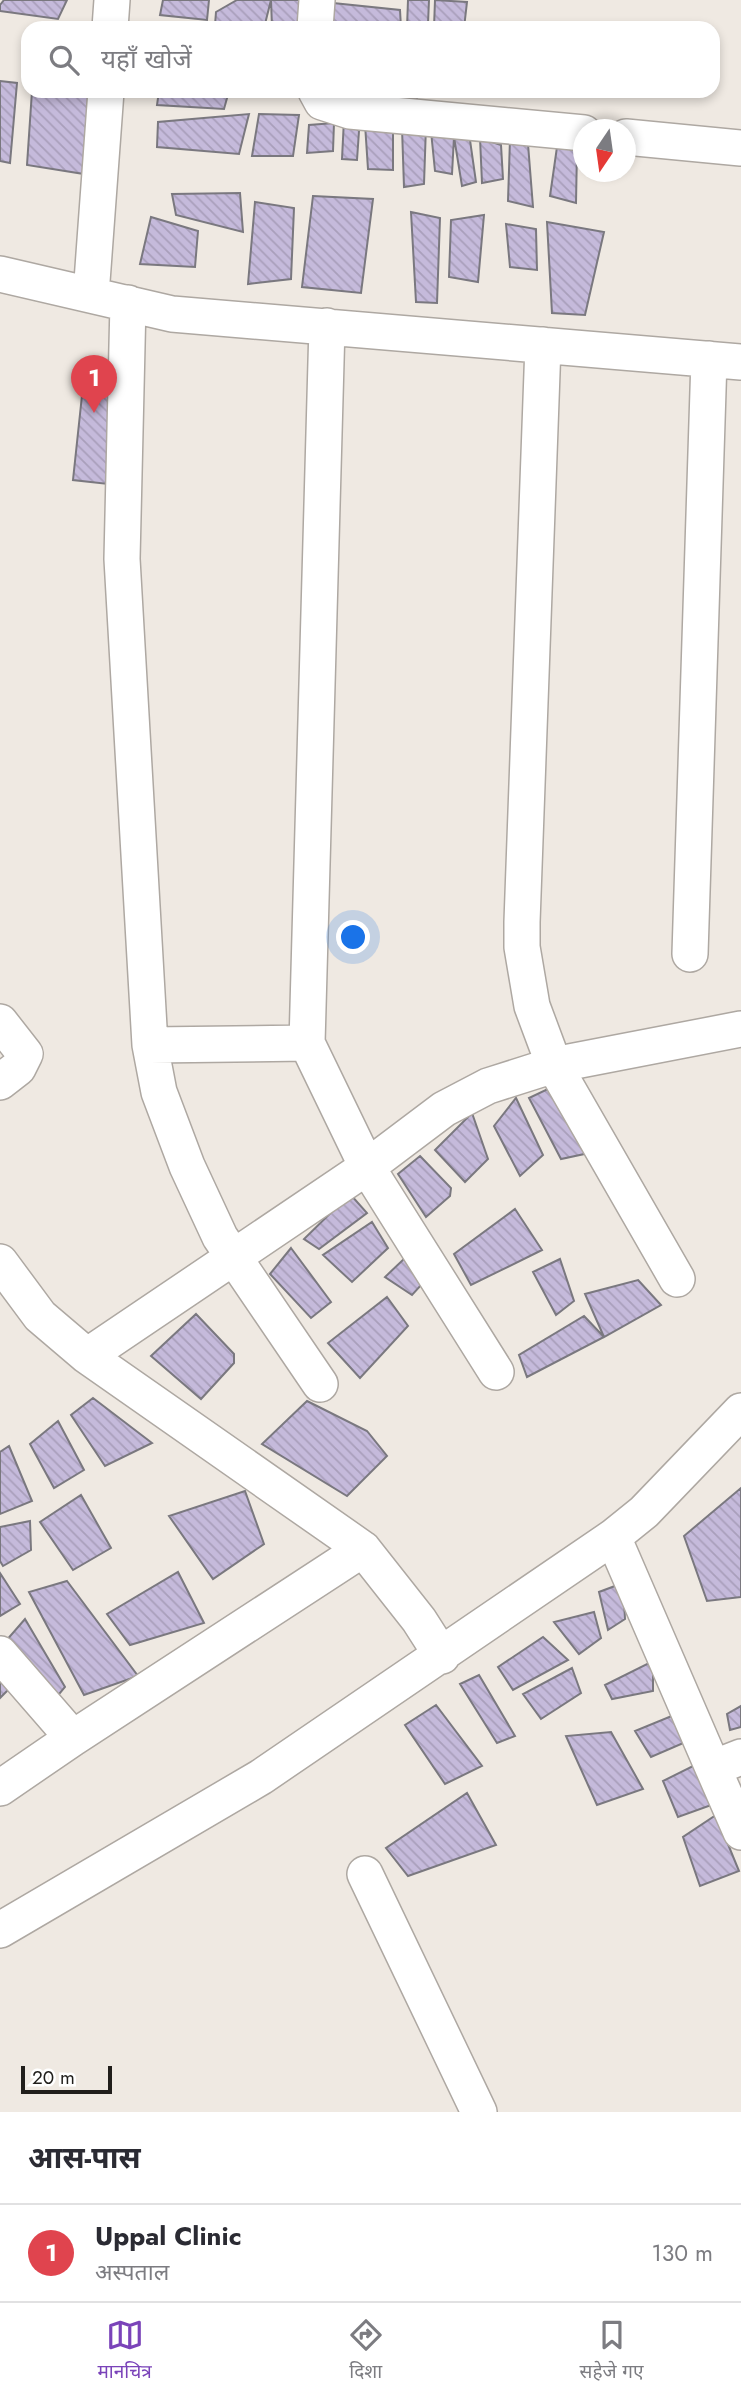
<!DOCTYPE html>
<html lang="hi">
<head>
<meta charset="utf-8">
<style>
	:root { --surface:#fff; --page:#f2f2f3; --text:#2b2b33; --muted:#7c7c81; --line:#e1e1e2; --accent:#7a43b9 }
	body { margin:0; font-family:Jost,"Noto Sans Devanagari",sans-serif; background:var(--page); color:var(--text) }
	.compass { position:absolute; left:573px; top:119px; width:63px; height:63px; border-radius:50%; background:var(--surface); box-shadow:0 4px 10px #0003; rotate:193deg }
	.scale { position:absolute; left:21px; bottom:18px; width:91px; box-sizing:border-box; padding-left:7px; border:4px solid #201e1b; border-top:0; font-size:19px; line-height:24px; white-space:nowrap; color:#201e1b; -webkit-text-stroke:5px #fff; paint-order:stroke }
	.you { position:absolute; left:354px; top:938px; width:24px; height:24px; margin:-18px; border:5px solid #fff; border-radius:50%; background:#1a73e8; box-shadow:0 0 0 10px #1a73e833 }
	.badge { display:grid; place-items:center; width:46px; height:46px; border-radius:50%; background:var(--accent); color:#fff; font-size:23px; font-weight:700 }
	.pin { position:absolute; translate:-50% -58px; filter:drop-shadow(0 2px 4px #0008) }
	.pin::after { content:''; position:absolute; top:37px; width:24px; height:21px; background:inherit; clip-path:polygon(0 0,100% 0,50% 100%) }
	.list { margin:0; padding:0; list-style:none }
	h2 { display:flex; justify-content:space-between; align-items:center; height:91px; margin:0; padding:0 28px; font-size:30px }
	h2 small { font-size:23px; font-weight:400; color:var(--muted) }
	.list li { display:grid; grid-template-columns:46px 1fr auto; gap:21px; align-items:center; box-sizing:border-box; height:98px; padding:0 28px; border-top:2px solid var(--line) }
	.list b { display:block; font-size:26px; white-space:nowrap }
	.list p { margin:0; font-size:23px; white-space:nowrap; color:var(--muted) }
	.list em { font-size:23px; font-style:normal; color:var(--muted) }
	.icon { flex:none; width:38px; height:38px; fill:none; stroke:currentColor; stroke-width:2; stroke-linecap:round; stroke-linejoin:round }
	.map { position:relative; flex:none; width:741px; height:2112px; overflow:hidden }
	.search { position:absolute; background:var(--surface); box-shadow:0 4px 10px #0003; left:21px; right:21px; top:21px; height:77px; display:flex; align-items:center; gap:18px; box-sizing:border-box; padding:0 24px; border-radius:21px; color:var(--muted); font-size:26px }
	.sheet { height:189px; background:var(--surface) }
	nav { display:flex; justify-content:space-around; align-items:center; box-sizing:border-box; height:98px; border-top:2px solid var(--line); background:var(--surface); font-size:19px; color:var(--muted) }
	nav a { display:grid; justify-items:center; gap:4px }
	nav .on { color:var(--accent) }
	.map>svg:first-child { display:block }
	.building { fill:url(#building-back-hatch); stroke:#7a787f; stroke-width:2 }
	.lines { fill:none; stroke-linecap:round; stroke-linejoin:round }
	.minor-casing { stroke:#aea8a2; stroke-width:38 }
	.minor { stroke:#fff; stroke-width:35 }
</style>
</head>
<body>
<div class="map">
<svg width="741" height="2112" viewBox="0 0 741 2112">
	<defs>
		<pattern id="building-back-hatch" width="6" height="6" patternUnits="userSpaceOnUse" patternTransform="scale(1.75)"><rect width="6" height="6" fill="#c5badb"/><path d="M-1 5l2 2M0 0l6 6M5-1l2 2" fill="none" stroke="#a99fbb"/></pattern>
	</defs>
	<rect width="100%" height="100%" fill="#efe9e2"/>
	<path class="building" d="M4 0H67L58 19 0 11V5Z
		M163 0H209L207 20 160 15Z
		M237 0H271L264 28 215 25 216 12Z
		M271 0H306L303 28 272 27Z
		M408 0H429L428 24 407 28Z
		M435 0 467 2 464 28H434Z
		M333 3 400 10 401 28H376L329 22Z
		M0 81 17 83 10 163 0 161Z
		M32 91 90 92 84 174 27 165Z
		M159 91H229L224 109 157 105Z
		M248 91H288L248 94Z
		M344 91H372V97Z
		M387 91H416L417 101 385 99Z
		M249 114 239 154 157 147 158 122Z
		M259 114 299 115 293 156H252Z
		M344 119 359 131 357 160 342 159Z
		M334 123 333 151 307 153 309 125Z
		M365 124 393 132V170L368 169Z
		M426 126 424 184 404 187 402 128Z
		M431 131 454 137 452 174 435 171Z
		M454 137 470 140 476 182 462 186Z
		M480 138 501 145 503 179 482 183Z
		M510 139 528 144 533 207 508 201Z
		M557 147 577 150 576 203 550 196Z
		M240 193 243 232 176 215 172 194Z
		M313 196 373 199 361 293 302 287Z
		M255 202 294 208 291 279 248 284Z
		M411 212 440 218 437 303 416 302Z
		M484 215 478 282 449 277 451 220Z
		M151 217 198 231 195 267 140 264Z
		M547 222 604 232 585 315 552 313Z
		M506 224 536 229 537 270 510 267Z
		M83 386 118 389 108 484 73 480Z
		M552 1087 589 1153 561 1159 529 1098Z
		M516 1098 543 1155 520 1176 494 1126Z
		M472 1113 488 1159 465 1182 435 1150Z
		M420 1156 451 1188 450 1196 426 1217 398 1174Z
		M350 1194 367 1213 319 1249 304 1239Z
		M515 1209 542 1250 471 1285 454 1254Z
		M372 1222 388 1248 352 1282 323 1255Z
		M291 1248 331 1302 311 1318 270 1274Z
		M406 1257 423 1283 412 1295 385 1277Z
		M560 1259 574 1301 556 1315 533 1272Z
		M638 1280 661 1305 604 1337 585 1294Z
		M387 1297 408 1326 360 1378 328 1343Z
		M196 1314 234 1354V1363L201 1399 151 1356Z
		M584 1316 604 1337 527 1377 519 1355Z
		M93 1398 152 1443 105 1466 71 1415Z
		M307 1401 367 1431 387 1456 347 1496 262 1444Z
		M58 1421 84 1470 54 1488 30 1444Z
		M9 1446 32 1501 0 1514V1452Z
		M741 1488V1597L707 1601 684 1536Z
		M245 1491 264 1544 213 1579 169 1516Z
		M81 1495 111 1548 73 1570 40 1522Z
		M30 1521 31 1550 3 1566 0 1561V1527Z
		M178 1572 204 1623 130 1645 107 1614Z
		M0 1573 20 1604 0 1616Z
		M67 1581 138 1676 84 1695 29 1592Z
		M623 1583 625 1619 608 1630 599 1592Z
		M594 1612 601 1638 579 1654 554 1622Z
		M25 1619 65 1687 55 1699 5 1642Z
		M543 1637 568 1660 513 1690 498 1667Z
		M653 1661V1691L612 1699 605 1685Z
		M572 1668 581 1693 541 1719 523 1694Z
		M479 1675 515 1736 497 1743 460 1684Z
		M0 1677 10 1688 0 1698Z
		M436 1705 482 1766 445 1784 405 1725Z
		M741 1706V1727L730 1730 727 1714Z
		M674 1715 688 1741 651 1757 635 1731Z
		M611 1732 643 1789 597 1805 566 1736Z
		M695 1765 717 1803 678 1817 663 1781Z
		M467 1793 496 1845 408 1876 386 1848Z
		M716 1815 739 1871 700 1886 683 1837Z"/>
	<g class="lines">
		<defs>
			<path id="minor" d="M110 28 112 0
				M315 28 317 0
				M316 91 322 102 350 111 584 133
				M626 137 741 148
				M0 274 172 314 741 362
				M91 295 106 91
				M128 303 122 559 150 1045 159 1092 187 1166 220 1237 320 1384
				M327 326 307 1043 367 1167 496 1372
				M543 345 522 922V947L532 1006 554 1065 677 1279
				M690 954 709 359
				M0 1022 25 1054 18 1068 0 1082
				M150 1045 307 1043
				M0 1262 40 1316 87 1356 363 1549 419 1620 442 1656
				M87 1356 367 1167 444 1109 488 1086 554 1065 741 1029
				M613 1537 713 1768 741 1757
				M0 1654 73 1738 363 1549
				M713 1768 741 1832
				M0 1788 73 1738
				M365 1874 479 2112
				M0 1930 261 1777 613 1537 644 1512 741 1411"/>
		</defs>
		<use href="#minor" class="minor-casing"/>
		<use href="#minor" class="minor"/>
	</g>
</svg>
<svg class="compass" viewBox="-18 -18 36 36"><path d="M0-13l5 13h-10z" fill="#e53935"/><path d="M0 13l5-13h-10z" fill="#7c7c81"/></svg>
<div class="scale">20 m</div>
<div class="you"></div>
<div class="pin badge" style="left:94px;top:413px;background:#e0444e">1</div>
<div class="search"><svg class="icon" aria-label="search" viewBox="0 0 24 24"><circle cx="10" cy="10" r="6"/><path d="M15 15l6 6"/></svg>यहाँ खोजें</div>
</div>
<section class="sheet">
<h2>आस-पास<small></small></h2>
<ul class="list">
<li><span class="badge" style="background:#e0444e">1</span><div><b>Uppal Clinic</b><p>अस्पताल</p></div><em>130 m</em></li>
</ul>
</section>
<nav>
<a class="on"><svg class="icon" aria-label="map" viewBox="0 0 24 24"><path d="M3 6l6-2 6 2 6-2v14l-6 2-6-2-6 2zM9 4v14M15 6v14"/></svg>मानचित्र</a>
<a><svg class="icon" aria-label="directions" viewBox="0 0 24 24"><path d="M12 3l9 9-9 9-9-9zM9 14v-3h6M13 9l2 2-2 2"/></svg>दिशा</a>
<a><svg class="icon" aria-label="saved" viewBox="0 0 24 24"><path d="M7 4h10v16l-5-4-5 4z"/></svg>सहेजे गए</a>
</nav>
</body>
</html>
